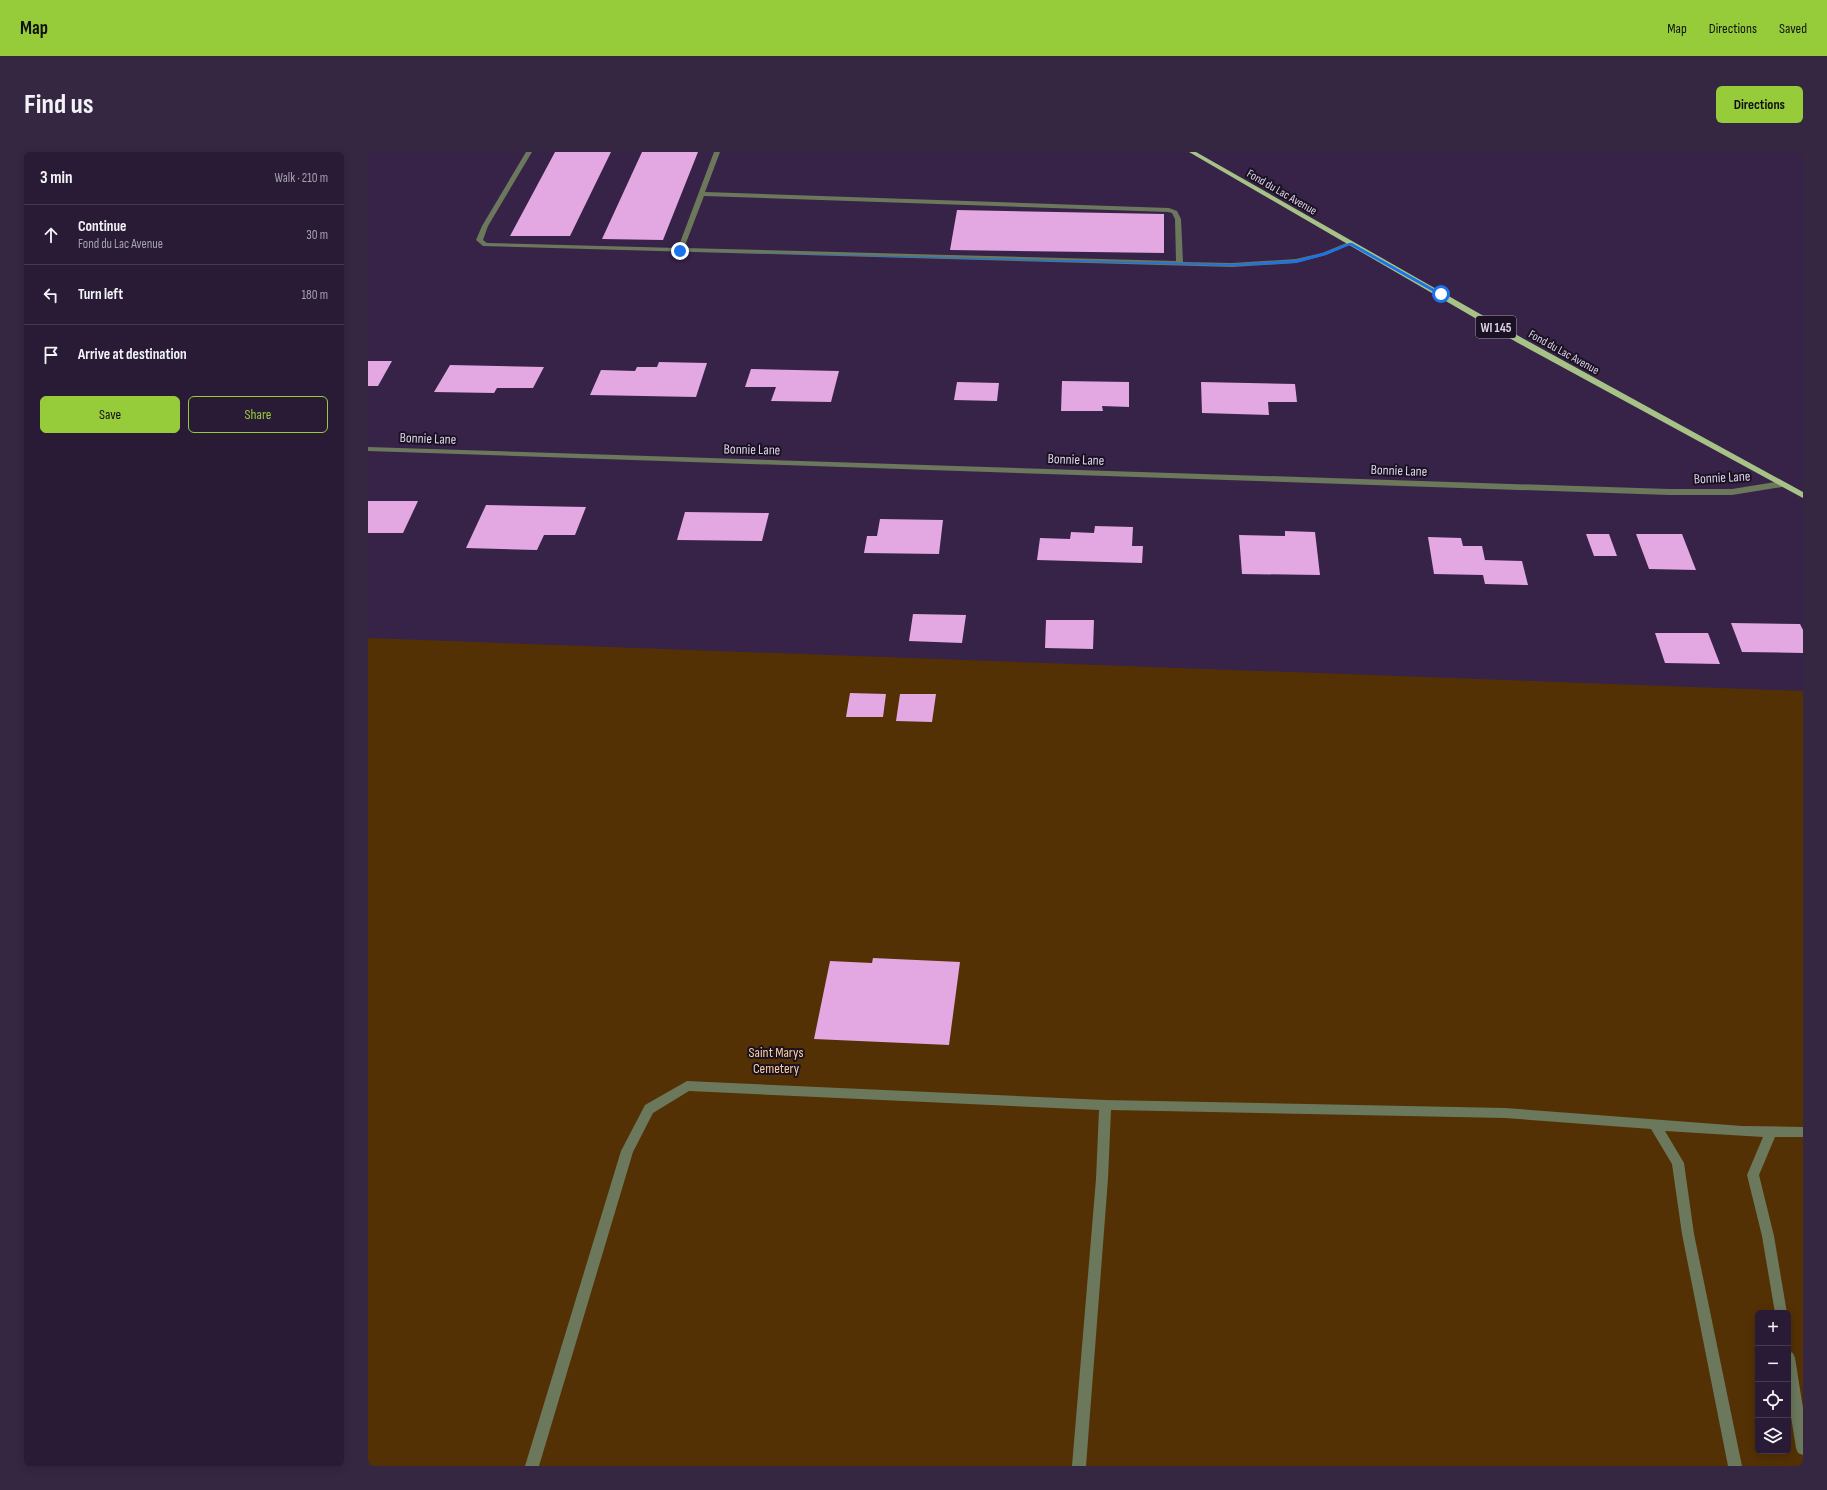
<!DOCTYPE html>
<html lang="en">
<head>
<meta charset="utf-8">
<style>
	:root { --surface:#291a36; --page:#352742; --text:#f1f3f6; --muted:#a5a1ad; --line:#453851; --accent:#96cc3a }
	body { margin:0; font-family:"Sofia Sans Condensed",sans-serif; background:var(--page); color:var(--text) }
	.controls { position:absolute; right:12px; bottom:12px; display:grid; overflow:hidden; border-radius:6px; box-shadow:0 2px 10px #0003 }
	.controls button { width:36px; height:36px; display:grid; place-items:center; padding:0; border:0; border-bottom:1px solid var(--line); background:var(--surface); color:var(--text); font:20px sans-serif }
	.stop { position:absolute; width:12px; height:12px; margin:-9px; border:3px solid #1a73e8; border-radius:50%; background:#fff }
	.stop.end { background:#1a73e8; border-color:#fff; box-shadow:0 1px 4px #0008 }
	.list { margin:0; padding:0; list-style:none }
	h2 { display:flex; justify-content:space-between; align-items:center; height:52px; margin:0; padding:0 16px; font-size:17px }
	h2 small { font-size:13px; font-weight:400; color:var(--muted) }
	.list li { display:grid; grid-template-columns:26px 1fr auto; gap:12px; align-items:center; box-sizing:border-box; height:60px; padding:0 16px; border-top:1px solid var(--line) }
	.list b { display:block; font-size:15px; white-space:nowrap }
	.list p { margin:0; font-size:13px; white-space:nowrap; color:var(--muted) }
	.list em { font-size:13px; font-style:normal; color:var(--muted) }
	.actions { display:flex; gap:8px; padding:12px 16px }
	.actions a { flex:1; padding:9px 0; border:1px solid var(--accent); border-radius:6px; text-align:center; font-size:14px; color:var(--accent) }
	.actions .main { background:var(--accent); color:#111 }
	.icon { flex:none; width:22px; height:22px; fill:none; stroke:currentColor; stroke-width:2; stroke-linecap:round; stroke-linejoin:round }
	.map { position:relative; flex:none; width:1435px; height:1314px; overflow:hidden; border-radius:6px }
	header { display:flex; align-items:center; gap:24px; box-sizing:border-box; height:56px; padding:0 20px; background:var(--accent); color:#111 }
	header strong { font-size:19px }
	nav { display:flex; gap:22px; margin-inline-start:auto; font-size:14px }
	.intro { display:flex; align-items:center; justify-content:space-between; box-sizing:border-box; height:96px; padding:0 24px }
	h1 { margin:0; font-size:28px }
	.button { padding:10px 18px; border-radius:6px; background:var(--accent); color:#111; font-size:14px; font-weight:700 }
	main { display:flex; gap:24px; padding:0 24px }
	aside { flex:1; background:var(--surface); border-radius:6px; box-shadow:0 2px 10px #0003 }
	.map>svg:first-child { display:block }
	.green { fill:#533104; fill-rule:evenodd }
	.building { fill:#e3a7e1 }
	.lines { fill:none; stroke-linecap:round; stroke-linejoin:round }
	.minor { fill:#6b785b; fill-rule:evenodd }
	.major { fill:#a7c286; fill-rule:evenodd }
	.route { fill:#1a73e8 }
	.labels { text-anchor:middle; stroke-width:4; stroke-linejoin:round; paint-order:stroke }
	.far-street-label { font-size:12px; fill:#ded2ea; stroke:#1a1222 }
	.shield { fill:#1a1222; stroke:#a398ae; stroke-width:1 }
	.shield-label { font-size:13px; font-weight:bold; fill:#ded2ea }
	.street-label { font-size:14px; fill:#ded2ea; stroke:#1a1222 }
	.park-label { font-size:14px; fill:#fbce9e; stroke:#1a1222 }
</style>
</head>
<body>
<header>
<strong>Map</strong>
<nav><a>Map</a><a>Directions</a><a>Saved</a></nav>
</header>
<div class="intro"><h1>Find us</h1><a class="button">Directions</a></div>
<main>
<aside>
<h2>3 min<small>Walk · 210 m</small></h2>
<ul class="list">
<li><svg class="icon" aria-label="ahead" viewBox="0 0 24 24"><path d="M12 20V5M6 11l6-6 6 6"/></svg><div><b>Continue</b><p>Fond du Lac Avenue</p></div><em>30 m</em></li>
<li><svg class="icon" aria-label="left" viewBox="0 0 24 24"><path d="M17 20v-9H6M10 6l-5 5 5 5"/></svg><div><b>Turn left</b></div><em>180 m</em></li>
<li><svg class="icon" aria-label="arrive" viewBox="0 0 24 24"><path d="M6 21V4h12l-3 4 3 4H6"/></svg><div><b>Arrive at destination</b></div></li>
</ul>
<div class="actions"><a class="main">Save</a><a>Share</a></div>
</aside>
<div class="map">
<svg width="1435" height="1314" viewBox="0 0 1435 1314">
	<rect width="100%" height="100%" fill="#372348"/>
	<path class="green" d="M0 486 1435 539V1314H0ZM1390 1161H1420V1299H1390Z"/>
	<path class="building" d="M187 0H243L202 84H142Z
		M274 0H330L295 88 234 87Z
		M589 58 796 62V101L582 98Z
		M0 209H24L10 234H0Z
		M291 210 339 211 328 245 222 243 233 218 267 219 269 215H289Z
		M82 213 176 215 165 236H129L126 241 66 240Z
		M383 217 471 219 463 250 403 249 408 235H377Z
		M694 229 761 230V255L734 254 735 259H693Z
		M589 230 631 231 629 249 586 248Z
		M833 230 927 232 929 250H900L901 263 834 261Z
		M0 349H50L35 381H0Z
		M118 353 218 355 207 383H176L169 398 98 396Z
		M317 360 401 361 394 389 309 388Z
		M512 367 575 368 571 402 496 401 499 384H509Z
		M727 374 765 375 764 394H775L774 411 669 408 672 386 702 387 703 380 726 381Z
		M917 379 947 380 952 423 874 422 871 383 917 384Z
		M1218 382H1241L1249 404H1226Z
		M1268 382H1314L1328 418 1281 417Z
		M1060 385 1093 386 1095 394H1114L1117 408 1154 409 1160 433 1117 432 1115 423 1066 422Z
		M545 462 598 463 594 491 541 489Z
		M678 468H726L725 497 677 496Z
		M1363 471 1432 472 1435 478V501L1374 500Z
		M1287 481H1340L1352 512 1297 511Z
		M482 541 518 542 515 565H478Z
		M532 542H568L564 570 528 569Z
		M505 806 592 810 581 893 446 887 462 809 504 811Z"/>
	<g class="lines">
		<path class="minor" d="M158 0H164L120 74 115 88 119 91 310 96 346 0H352L337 40 801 56 809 59 813 67 815 110 864 111 928 107 954 101 981 90 986 91 958 103 928 111 864 115 115 94 108 88 114 74ZM336 44 800 60 804 61 807 67 808 109 316 96Z
			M0 295 1301 337H1364L1414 329 1418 332 1414 335 1364 343H1301L0 299Z
			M319 929 737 948 1137 956 1374 974 1435 975V985H1407L1391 1023 1406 1084 1419 1161H1407L1394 1084 1379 1023 1395 985 1297 979 1316 1011 1326 1082 1374 1314H1360L1314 1082 1304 1012 1283 977 1137 966 743 958 740 1027 718 1314H704L728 1027 731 958 321 939 285 961 265 1000 171 1314H157L253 999 277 953Z
			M1420 1199 1425 1201 1427 1206 1435 1256V1303L1430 1301 1428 1296 1420 1246Z"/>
		<path class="major" d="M821 0H828L1156 187 1435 340V346L1150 191Z"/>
	</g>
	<path class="route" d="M981 91H984L1075 142 1071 143 982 93 958 103 928 111 864 114 309 99 864 112 928 108 955 101Z"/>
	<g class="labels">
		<g class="far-street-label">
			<text transform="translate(914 40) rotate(30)" y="4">Fond du Lac Avenue</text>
			<text transform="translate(1196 200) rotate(29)" y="4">Fond du Lac Avenue</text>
		</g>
		<rect class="shield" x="1108" y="164" width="40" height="22" rx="3"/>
		<g class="shield-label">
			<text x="1128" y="180">WI 145</text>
		</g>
		<g class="street-label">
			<text transform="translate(60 286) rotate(2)" y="5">Bonnie Lane</text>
			<text transform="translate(384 297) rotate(1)" y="5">Bonnie Lane</text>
			<text transform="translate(708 307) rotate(2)" y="5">Bonnie Lane</text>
			<text transform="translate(1031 318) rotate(2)" y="5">Bonnie Lane</text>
			<text transform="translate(1354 325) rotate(-3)" y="5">Bonnie Lane</text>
		</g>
		<g class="park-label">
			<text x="408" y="905">Saint Marys<tspan x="408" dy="16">Cemetery</tspan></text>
		</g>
	</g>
</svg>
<div class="controls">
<button>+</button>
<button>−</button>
<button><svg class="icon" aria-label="locate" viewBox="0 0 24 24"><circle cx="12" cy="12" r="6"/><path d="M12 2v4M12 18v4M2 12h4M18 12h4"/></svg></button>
<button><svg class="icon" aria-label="layers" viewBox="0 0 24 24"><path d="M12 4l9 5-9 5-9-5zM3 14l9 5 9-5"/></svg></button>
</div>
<div class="stop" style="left:1073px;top:142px"></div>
<div class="stop end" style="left:312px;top:99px"></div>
</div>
</main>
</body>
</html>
